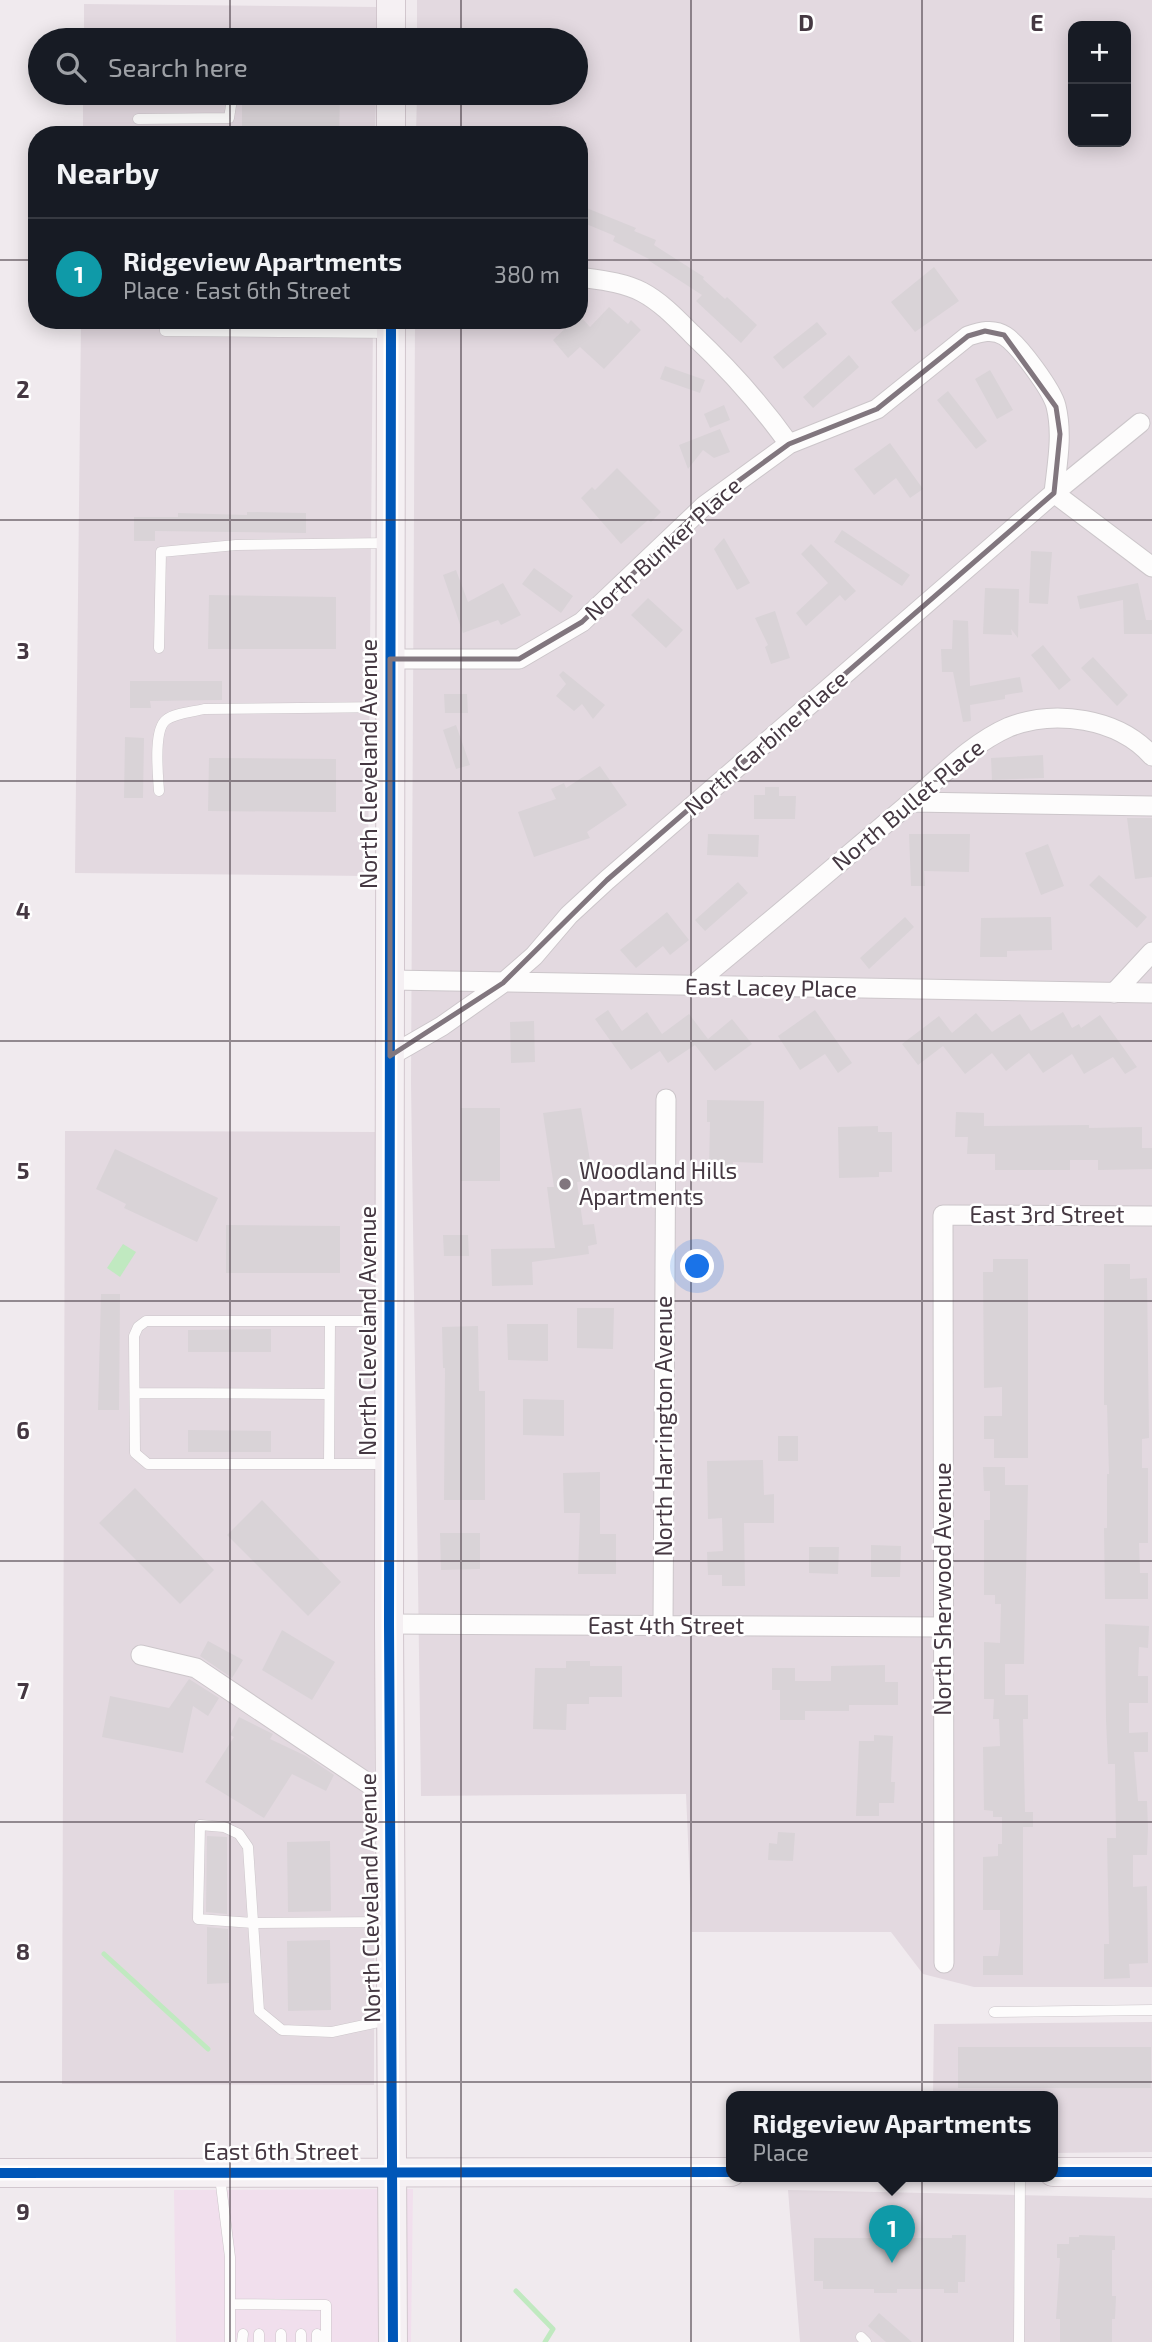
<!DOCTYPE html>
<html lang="en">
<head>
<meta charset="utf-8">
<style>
	:root { --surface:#171b24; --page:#242831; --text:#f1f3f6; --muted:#9ea1a6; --line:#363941; --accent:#0b8043 }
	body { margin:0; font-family:"Exo 2",sans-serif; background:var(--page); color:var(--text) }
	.controls { position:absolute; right:21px; top:21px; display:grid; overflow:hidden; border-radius:14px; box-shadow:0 4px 18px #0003 }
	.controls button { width:63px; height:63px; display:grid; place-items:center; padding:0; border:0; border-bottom:2px solid var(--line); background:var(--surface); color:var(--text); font:35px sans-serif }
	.you { position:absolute; left:698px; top:1267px; width:24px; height:24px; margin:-18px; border:5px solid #fff; border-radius:50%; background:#1a73e8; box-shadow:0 0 0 10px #1a73e833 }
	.badge { display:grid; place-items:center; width:46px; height:46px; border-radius:50%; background:var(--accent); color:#fff; font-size:23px; font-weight:700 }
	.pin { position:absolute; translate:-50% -58px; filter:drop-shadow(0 2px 4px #0008) }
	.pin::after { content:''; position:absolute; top:37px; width:24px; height:21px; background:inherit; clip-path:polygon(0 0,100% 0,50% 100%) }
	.popup { position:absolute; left:726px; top:2091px; width:332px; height:91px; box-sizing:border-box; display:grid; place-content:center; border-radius:14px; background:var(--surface); filter:drop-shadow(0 2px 5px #0005); font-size:23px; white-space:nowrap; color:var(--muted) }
	.popup b { font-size:26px; color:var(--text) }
	.popup::after { content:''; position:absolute; left:50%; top:100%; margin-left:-14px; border:14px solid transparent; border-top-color:var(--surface) }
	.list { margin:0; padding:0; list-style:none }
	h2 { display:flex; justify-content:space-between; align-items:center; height:91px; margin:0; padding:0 28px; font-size:30px }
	h2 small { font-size:23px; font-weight:400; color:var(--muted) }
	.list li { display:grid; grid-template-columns:46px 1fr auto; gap:21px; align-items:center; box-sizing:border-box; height:112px; padding:0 28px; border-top:2px solid var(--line) }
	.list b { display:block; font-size:26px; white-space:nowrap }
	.list p { margin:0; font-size:23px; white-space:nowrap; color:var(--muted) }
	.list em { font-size:23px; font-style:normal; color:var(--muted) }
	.icon { flex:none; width:38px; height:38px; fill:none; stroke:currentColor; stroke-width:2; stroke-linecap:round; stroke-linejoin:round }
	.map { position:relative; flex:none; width:1152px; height:2342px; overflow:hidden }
	.search { position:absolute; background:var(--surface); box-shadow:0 4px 18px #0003; left:28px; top:28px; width:560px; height:77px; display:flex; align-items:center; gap:18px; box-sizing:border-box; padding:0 24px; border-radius:38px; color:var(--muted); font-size:26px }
	.panel { position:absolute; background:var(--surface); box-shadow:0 4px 18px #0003; left:28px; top:126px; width:560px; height:203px; border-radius:28px }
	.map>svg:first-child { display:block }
	.residential { fill:#e3d9e0; fill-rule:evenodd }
	.commercial { fill:#f1dfed }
	.water { fill:#c0e9c0 }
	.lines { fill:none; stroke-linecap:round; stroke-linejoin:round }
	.stream { stroke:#c0e9c0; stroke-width:5 }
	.building { fill:#d9d3d7 }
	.lane-casing { stroke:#ccc6ca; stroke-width:11 }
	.street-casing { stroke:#ccc6ca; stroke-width:21 }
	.secondary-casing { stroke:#d2c7ce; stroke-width:30 }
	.lane { stroke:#fdfcfc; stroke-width:10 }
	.street { stroke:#fdfcfc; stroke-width:19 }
	.secondary { stroke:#f5f0f3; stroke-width:28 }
	.cycleway-casing { stroke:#fff; stroke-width:15 }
	.cycleway { stroke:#0057b8; stroke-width:10 }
	.marked { fill:none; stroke:#81767e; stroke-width:5; stroke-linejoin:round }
	.grid { fill:none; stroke:#453842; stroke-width:2; stroke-opacity:0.55 }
	.poi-dot { fill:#81767e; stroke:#fff; stroke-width:2.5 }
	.labels { text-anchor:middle; stroke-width:5; stroke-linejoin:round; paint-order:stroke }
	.street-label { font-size:23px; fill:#453842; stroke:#fff }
	.poi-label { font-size:23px; fill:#453842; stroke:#fff; text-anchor:start }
	.grid-label { font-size:23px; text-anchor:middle; font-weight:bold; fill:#453842; stroke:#fff; stroke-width:5; stroke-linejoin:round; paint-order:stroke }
</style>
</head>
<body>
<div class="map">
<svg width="1152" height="2342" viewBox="0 0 1152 2342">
	<rect width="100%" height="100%" fill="#f0eaee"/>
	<path class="residential" d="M417 0H1152V1987H974L923 1974 891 1932H692L686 1794 421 1796 411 1083 415 320H579V135H416L417 93H576V40H417ZM1073 26H1126V142H1073Z
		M84 4 377 7 376 40H84Z
		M83 93H376L375 135H83Z
		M81 320H373L368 876 75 873Z
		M65 1131 376 1132 374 2085 62 2084Z
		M1152 2022V2152L1053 2153V2097H933L934 2024Z
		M788 2190 1152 2198V2342H800Z"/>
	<path class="commercial" d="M413 2189 411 2342H176L174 2190Z"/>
	<path class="water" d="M123 1244 136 1252 120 1277 107 1268Z"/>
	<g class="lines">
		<path class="stream" d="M104 1954 208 2049
			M516 2291 553 2329 545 2342"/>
	</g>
	<path class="building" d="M242 96 340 97 339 135H242Z
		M579 205 636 228 634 231 656 240 654 245 704 277 703 279 725 299 727 297 757 325 741 343 696 301 702 295 648 260 649 259 613 241 615 236 579 221Z
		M934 267 959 301 915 332 891 302Z
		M609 307 628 324 631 320 641 330 604 369 580 347 568 358 553 340 574 320H579L580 316 590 327Z
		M817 322 827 334 783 369 773 357Z
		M849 355 859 367 813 408 803 397Z
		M665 366 705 380 700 393 660 379Z
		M990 370 1013 410 997 419 975 379Z
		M948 391 987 441 976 449 937 400Z
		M724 405 730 420 710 428 704 414Z
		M720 429 730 452 714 458 703 450 688 469 679 445Z
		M890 443 923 489 910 498 896 478 874 495 854 469Z
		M617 468 661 512 651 522 648 520 621 544 581 498 592 487 595 490Z
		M247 512 306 513V533L155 531V541H134V517H178V513L247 515Z
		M842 530 910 575 902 586 834 542Z
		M724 538 750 583 737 590 714 549Z
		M811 544 856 591 845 601 840 595 806 626 796 613 828 583 801 554Z
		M1031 551 1052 552 1048 604 1029 603Z
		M534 568 573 596 561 613 522 584Z
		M456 570 468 602 503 583 521 615 501 625 498 620 463 633 443 575Z
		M1138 583 1146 620H1152V634H1124L1123 600 1080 609 1077 596Z
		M985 588 1019 589 1018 638 1011 629 1012 635 983 634Z
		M209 595 336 597V649H208Z
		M648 598 683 630 666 648 631 615Z
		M775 611 790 658 771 664 765 647 768 645 755 618Z
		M953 620 968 621 970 686 1020 677 1023 692 1005 695V699L970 705 971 721 963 722 953 672H942L941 649H952Z
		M1043 645 1071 680 1059 690 1031 655Z
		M1093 657 1128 695 1117 706 1081 668Z
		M563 671 605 705 593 719 582 704 574 711 556 696 566 684 559 675Z
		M130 681H222V700L150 701 151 708H130Z
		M444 694H467L468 713H445Z
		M456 725 470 765 456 769 443 730Z
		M125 737 144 738 143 798H124Z
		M1043 755 1044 778 992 780 991 758Z
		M209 758 336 759V812L208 811Z
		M600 766 627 805 587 832 590 838 534 857 518 812 556 799 551 789 564 783 566 788Z
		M765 787H779V796H796L795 819H754V795H765Z
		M1127 818H1152V877L1135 879Z
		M708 834 759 835 758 857 707 855Z
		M909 834H970L969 872 924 871 925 886H911Z
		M1048 844 1064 886 1041 895 1025 853Z
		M1099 875 1147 917 1137 928 1089 885Z
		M738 882 748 893 705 931 695 920Z
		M667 912 689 940 670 955 663 946 636 968 620 950Z
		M905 917 914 927 869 969 860 958Z
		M1051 917 1052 950 1007 951V957H980L981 918Z
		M608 1010 622 1031 647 1012 662 1034 689 1014 708 1039 732 1019 752 1044 715 1071 695 1045 668 1063 660 1051 631 1070 595 1019Z
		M815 1010 852 1063 838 1073 825 1054 800 1070 778 1036Z
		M1063 1012 1072 1028 1079 1024 1081 1028 1100 1015 1137 1067 1125 1074 1113 1057 1084 1074 1072 1054 1043 1073 1029 1053 1006 1071 992 1053 965 1074 943 1046 918 1065 902 1044 939 1016 952 1033 976 1013 992 1032 1020 1014 1031 1031Z
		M534 1021 535 1062 511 1063 510 1022Z
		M707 1100 764 1101 763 1163 733 1162V1169L709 1168 710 1122H707Z
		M461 1108H500V1181H461Z
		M581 1108 592 1172 584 1173 585 1181 577 1182 583 1225 594 1224 597 1244 588 1246 589 1254 532 1262 533 1285 492 1286 491 1249 555 1248 547 1187H554L543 1113Z
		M956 1112 984 1113V1126L1089 1125V1128L1142 1127V1148H1152V1169L1098 1170V1160H1070V1170H995V1154H967L968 1137H955Z
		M878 1126V1132H892V1172H879V1177L839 1178 838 1127Z
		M115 1149 218 1198 197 1242 124 1208 126 1204 96 1189Z
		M226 1225 340 1226V1273H226Z
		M443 1235H468L469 1256H444Z
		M993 1259H1028V1458H994V1439H984V1416H1002V1387L984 1388 983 1272H993Z
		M1104 1264H1130V1279L1147 1278 1149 1438 1142 1439V1468H1148V1543H1139L1140 1573H1148V1599H1105L1104 1528H1107V1474H1109L1107 1405H1104Z
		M101 1294H120L119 1410H98Z
		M577 1308H614L613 1349 577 1348Z
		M507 1324H548V1361L508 1360Z
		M478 1326 479 1391H485V1500H444L445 1368H443L442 1327Z
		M271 1329V1352H188V1330Z
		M523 1399 564 1400V1436L523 1435Z
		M188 1430 271 1431V1452H188Z
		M778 1436H798V1461H778Z
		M763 1460 764 1495 774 1494V1523H744L745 1586H722V1575H708L707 1552 723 1551 722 1518 708 1519 707 1461Z
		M983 1467H1005V1485H1028L1024 1664H1005V1695H1028V1719H1023L1025 1812H1033V1827H1023V1975H983V1956H998L1000 1943V1910H983V1857L998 1856V1844H1002V1817H993V1811L984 1810 983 1747 1000 1746 999 1719H993L994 1699H984V1642L1000 1643 1001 1604H995V1595H984V1520H990V1491H984Z
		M600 1472V1534H616V1574H578L580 1513H564L563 1473Z
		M135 1488 214 1570 180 1604 99 1523Z
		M262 1500 341 1582 308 1616 227 1535Z
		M440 1533H480V1569L441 1570Z
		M871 1545 901 1546 900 1577H871Z
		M809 1547H839L838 1574 809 1573Z
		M1105 1624 1149 1626 1148 1648 1139 1647 1138 1676H1148V1703H1129V1733L1148 1732V1752H1134L1138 1801H1147L1148 1829 1147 1855H1133V1887L1147 1886 1148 1963 1129 1964 1130 1978 1104 1979V1944H1109L1107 1838H1116L1115 1764H1108L1106 1720Z
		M282 1630 335 1662 312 1700 262 1670Z
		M208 1641 243 1660 232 1678 200 1656Z
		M566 1661H590V1666H622V1697H589V1704H567L566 1730 533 1729 535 1668H566Z
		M885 1665V1682H898V1705H849V1711H805V1720H780V1690H772V1668H795V1681H831V1666Z
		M189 1679 219 1698 208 1716 193 1706 183 1753 102 1737 110 1696 169 1708Z
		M239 1717 273 1734 270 1739 306 1756 334 1775 326 1791 292 1774 264 1818 205 1782 234 1737 230 1735Z
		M874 1735 893 1736 891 1782H895L894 1803H879V1816H856L859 1741H874Z
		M778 1832 795 1833 793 1861 768 1860 769 1843 777 1844Z
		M207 1836 227 1837V1914L206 1912Z
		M330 1841 331 1911 288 1912 287 1842Z
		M207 1927 228 1929 229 1983 207 1984Z
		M330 1940 331 2010 288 2011 287 1941Z
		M958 2047H1151V2088H958Z
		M874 2235H897V2238H952V2235H966L965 2282H958V2293H944V2289H897V2293H874V2289H823V2281H814V2238H874Z
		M1079 2235 1115 2236V2250H1112V2296H1116L1115 2319H1112V2342H1060V2319H1056L1060 2258H1057V2244H1069V2237H1079Z
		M879 2313 912 2342H886L868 2326Z"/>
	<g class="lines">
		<defs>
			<path id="lane" d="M138 119 229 118 233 93
				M165 320V331L390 333
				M159 648 161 552 236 545 390 543
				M159 791C158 775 153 730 166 720 175 713 192 712 204 709L390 707
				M135 1393 329 1394
				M329 1464 330 1321
				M388 1464H148L135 1453 134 1336 138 1327 146 1321H389
				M994 2012 1152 2010
				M388 2020 332 2032 282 2030 259 2011 248 1847 239 1834 224 1827 200 1825 198 1919 253 1923 389 1922
				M220 2177 230 2257V2342
				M230 2304 326 2305V2342
				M259 2334V2342
				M281 2334V2342
				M301 2334V2342
				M317 2334V2342
				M861 2337 866 2342
				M242 2342 243 2334
				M1019 2342 1020 2177"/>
			<path id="street" d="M579 277C600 280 623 282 642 292 661 302 677 319 692 334 728 368 760 403 789 444
				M390 659H519L582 622 704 506 789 444 877 409 968 336C980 332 993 328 1005 336 1019 345 1052 390 1056 406 1063 435 1057 464 1054 493L1152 567
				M912 802 1152 806
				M390 980 1152 993
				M692 986C763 928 833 868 904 808 938 780 968 745 1009 727 1055 709 1118 718 1152 756
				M1114 993 1152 952
				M390 1056 442 1026 503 983 534 956 569 915 607 880 1054 493 1140 423
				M389 1624 942 1627
				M663 1626 666 1099
				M141 1655 196 1668 390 1798
				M944 1963 943 1215 1152 1216"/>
			<path id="secondary" d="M391 40V0
				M391 93V135
				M391 320 389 1624 393 2342
				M1053 2172H1152
				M0 2173 731 2172"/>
		</defs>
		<use href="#lane" class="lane-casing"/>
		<use href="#street" class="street-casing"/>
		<use href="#secondary" class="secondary-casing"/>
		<use href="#lane" class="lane"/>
		<use href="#street" class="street"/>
		<use href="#secondary" class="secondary"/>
		<defs>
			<path id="cycleway" d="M391 320 389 1624 393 2342
				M1053 2172H1152
				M0 2173 731 2172"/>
		</defs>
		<use href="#cycleway" class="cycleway-casing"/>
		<use href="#cycleway" class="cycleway"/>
	</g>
	<path class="marked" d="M985 331 1004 335 1056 407 1060 434 1054 493 607 880 503 983 390 1056V659H519L582 622 704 506 789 444 877 409 968 336Z"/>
	<path class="grid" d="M230 0V40M461 0V40M691 0V2342M922 0V2342M230 93V135M461 93V135M0 260H37M579 260H1152M230 320V2342M461 320V2342M0 520H1152M0 781H1152M0 1041H1152M0 1301H1152M0 1561H1152M0 1822H1152M0 2082H1152"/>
	<circle class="poi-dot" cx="565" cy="1184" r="7"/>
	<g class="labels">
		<g class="street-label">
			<text transform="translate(663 549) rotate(-42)" y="8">North Bunker Place</text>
			<text transform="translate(766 743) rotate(-41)" y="8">North Carbine Place</text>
			<text transform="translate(369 764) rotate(-90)" y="8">North Cleveland Avenue</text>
			<text transform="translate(908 805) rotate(-40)" y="8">North Bullet Place</text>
			<text transform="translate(771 988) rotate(1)" y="8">East Lacey Place</text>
			<text x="1047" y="1223">East 3rd Street</text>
			<text transform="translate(368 1331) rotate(-90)" y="8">North Cleveland Avenue</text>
			<text transform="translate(664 1426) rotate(-90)" y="8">North Harrington Avenue</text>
			<text transform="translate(943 1589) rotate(-90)" y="8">North Sherwood Avenue</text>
			<text x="666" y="1634">East 4th Street</text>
			<text transform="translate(370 1898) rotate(-91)" y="8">North Cleveland Avenue</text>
			<text x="281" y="2160">East 6th Street</text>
		</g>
		<g class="poi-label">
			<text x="579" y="1179">Woodland Hills<tspan x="579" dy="26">Apartments</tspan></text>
		</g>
	</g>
	<g class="grid-label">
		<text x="806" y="31">D</text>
		<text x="1037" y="31">E</text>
		<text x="23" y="398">2</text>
		<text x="23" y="659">3</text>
		<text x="23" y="919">4</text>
		<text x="23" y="1179">5</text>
		<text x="23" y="1439">6</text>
		<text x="23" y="1699">7</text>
		<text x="23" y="1960">8</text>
		<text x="23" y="2220">9</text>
	</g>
</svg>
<div class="controls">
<button>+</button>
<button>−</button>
</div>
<div class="you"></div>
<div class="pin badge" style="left:892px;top:2263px;background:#0f9aa8">1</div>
<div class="popup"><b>Ridgeview Apartments</b>Place</div>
<div class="search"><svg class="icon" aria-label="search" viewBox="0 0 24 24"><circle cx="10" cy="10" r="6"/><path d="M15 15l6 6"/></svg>Search here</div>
<section class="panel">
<h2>Nearby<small></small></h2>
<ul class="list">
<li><span class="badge" style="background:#0f9aa8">1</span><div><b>Ridgeview Apartments</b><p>Place · East 6th Street</p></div><em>380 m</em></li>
</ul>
</section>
</div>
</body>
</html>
